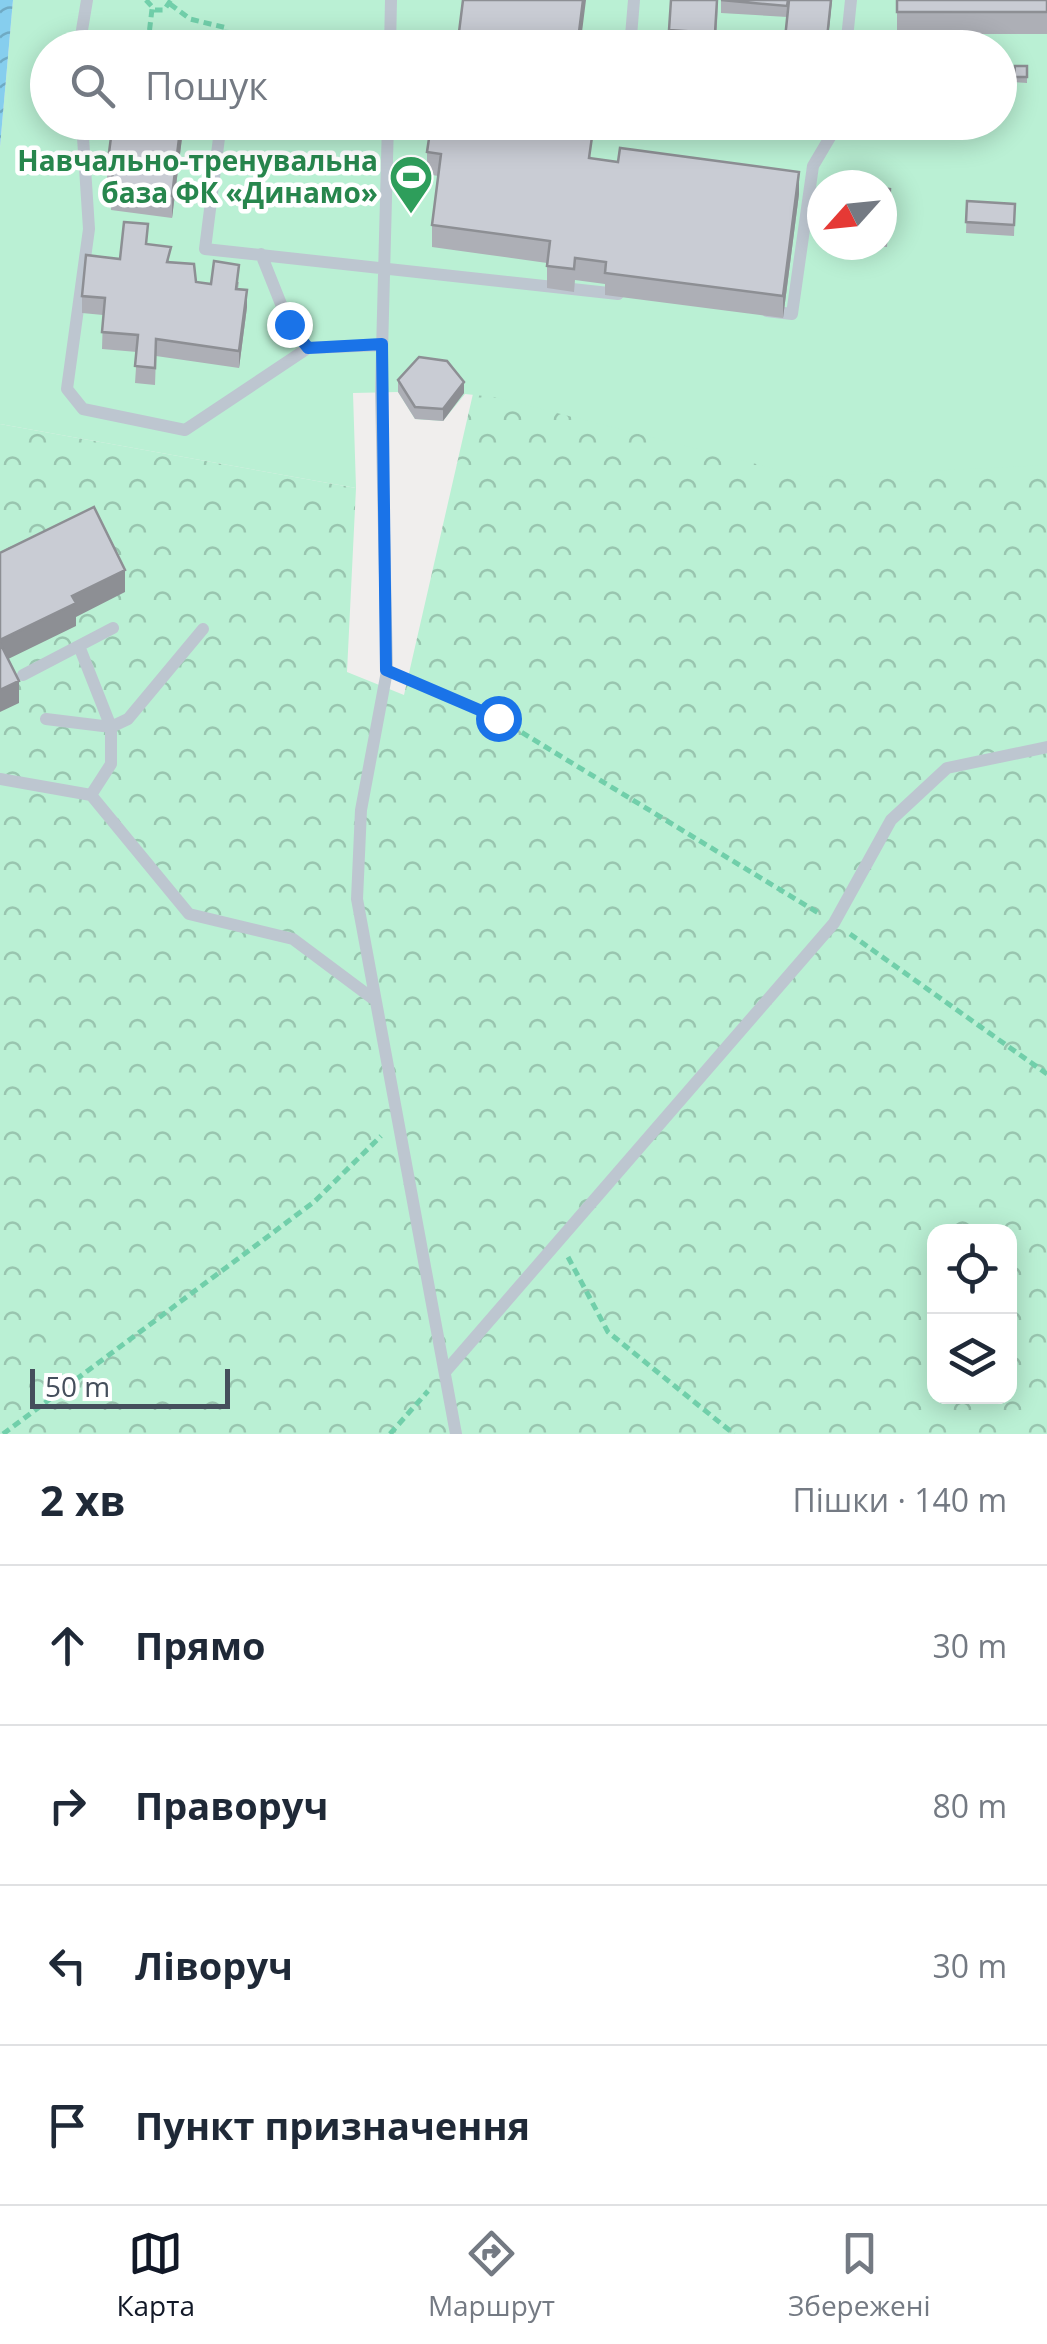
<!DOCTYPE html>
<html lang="uk">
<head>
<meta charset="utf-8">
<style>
	:root { --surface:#fff; --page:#f2f2f3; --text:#1f2937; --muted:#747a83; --line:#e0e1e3; --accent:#111827 }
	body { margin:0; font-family:"Open Sans",sans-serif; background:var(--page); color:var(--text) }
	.controls { position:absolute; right:30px; bottom:30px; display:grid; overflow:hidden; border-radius:20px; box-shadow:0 5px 25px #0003 }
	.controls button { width:90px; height:90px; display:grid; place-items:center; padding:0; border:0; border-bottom:2px solid var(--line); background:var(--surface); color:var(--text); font:50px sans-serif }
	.compass { position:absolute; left:807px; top:170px; width:90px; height:90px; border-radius:50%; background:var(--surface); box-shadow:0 5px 25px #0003; rotate:243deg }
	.scale { position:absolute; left:30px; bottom:25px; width:200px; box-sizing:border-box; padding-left:10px; border:5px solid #454f5c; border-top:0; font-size:28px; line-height:35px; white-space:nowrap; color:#454f5c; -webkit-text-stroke:8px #fff; paint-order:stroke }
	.stop { position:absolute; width:30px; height:30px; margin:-22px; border:8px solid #1a73e8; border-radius:50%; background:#fff }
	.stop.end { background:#1a73e8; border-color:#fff; box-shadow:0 2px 10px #0008 }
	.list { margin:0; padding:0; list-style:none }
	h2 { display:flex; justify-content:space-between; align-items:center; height:130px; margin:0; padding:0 40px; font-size:42px }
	h2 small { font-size:32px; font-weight:400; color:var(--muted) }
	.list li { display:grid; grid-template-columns:65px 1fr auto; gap:30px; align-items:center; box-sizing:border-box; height:160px; padding:0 40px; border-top:2px solid var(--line) }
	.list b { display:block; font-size:38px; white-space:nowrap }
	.list em { font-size:32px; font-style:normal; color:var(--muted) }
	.icon { flex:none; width:55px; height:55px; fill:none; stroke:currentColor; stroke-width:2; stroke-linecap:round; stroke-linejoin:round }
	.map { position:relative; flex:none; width:1047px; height:1434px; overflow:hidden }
	.search { position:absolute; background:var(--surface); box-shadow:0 5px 25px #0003; left:30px; right:30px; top:30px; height:110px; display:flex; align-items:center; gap:25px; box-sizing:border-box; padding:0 35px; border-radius:55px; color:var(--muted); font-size:38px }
	.sheet { height:770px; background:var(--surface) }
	nav { display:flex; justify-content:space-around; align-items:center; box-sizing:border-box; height:140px; border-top:2px solid var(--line); background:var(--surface); font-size:28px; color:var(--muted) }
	nav a { display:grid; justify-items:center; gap:5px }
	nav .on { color:var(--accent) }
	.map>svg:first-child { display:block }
	.forest { fill:url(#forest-crowns); fill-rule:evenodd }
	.garden { fill:#baf0d4; fill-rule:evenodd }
	.water { fill:url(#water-waves) }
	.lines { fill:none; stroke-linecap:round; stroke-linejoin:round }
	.path { stroke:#71cfaa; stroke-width:5; stroke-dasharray:8 5; stroke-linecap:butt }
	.lane { stroke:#bdc6d0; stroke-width:12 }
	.wall { fill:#adafb6 }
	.shaded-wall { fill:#8d8f94 }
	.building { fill:#c9ccd4; stroke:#8d8f94; stroke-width:2.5 }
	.route { stroke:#1a73e8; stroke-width:12 }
	.labels { text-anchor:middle; stroke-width:9; stroke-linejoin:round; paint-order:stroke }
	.leisure-label { font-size:28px; font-weight:bold; fill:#27864d; stroke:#fff; text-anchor:end }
</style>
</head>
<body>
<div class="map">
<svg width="1047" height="1434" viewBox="0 0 1047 1434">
	<defs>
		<pattern id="forest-crowns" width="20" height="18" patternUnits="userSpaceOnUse" patternTransform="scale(2.5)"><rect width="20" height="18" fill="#baf0d4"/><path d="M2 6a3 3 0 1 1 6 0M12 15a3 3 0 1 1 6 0" fill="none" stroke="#99c5af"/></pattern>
		<pattern id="water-waves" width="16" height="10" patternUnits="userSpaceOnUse" patternTransform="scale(2.5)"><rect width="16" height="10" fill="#86ceee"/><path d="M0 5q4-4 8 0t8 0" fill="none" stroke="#6faac4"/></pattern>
	</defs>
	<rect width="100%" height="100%" fill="#f0eeed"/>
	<path class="forest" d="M483 350 1047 405V1434H0V424L356 488 347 672 404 695ZM934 1232H1010V1396H934Z"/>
	<path class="garden" d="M13 0H1047V465L807 477 494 397 465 394 443 421 415 419 398 392 353 393 356 488 0 424V147ZM48 48H1000V122H48ZM822 185H882V245H822Z"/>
	<path class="water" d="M0 0H13L0 147Z"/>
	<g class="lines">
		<path class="path" d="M146 0 155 10H164L171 0
			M170 4 190 19 227 28 226 48
			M148 43 152 9
			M404 678 498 718 820 914
			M850 934 1047 1074
			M568 1257 608 1332 734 1434
			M3 1434 314 1202 381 1136
			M390 1434 428 1391"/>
		<path class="lane" d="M79 48 87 0
			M390 48 391 0
			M630 48 634 0
			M846 48 851 0
			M82 122 89 229 67 389 83 409 185 430 308 348 382 345
			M221 122 205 249 618 294
			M355 122 388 126
			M388 122 381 390 387 671 361 810 357 899 456 1434
			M804 122 836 127 837 122
			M261 254 289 324 308 348
			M767 311 792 314 813 166 836 127
			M23 675 113 628
			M46 719 111 727 79 646
			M0 779 91 795 189 914 293 939 372 998
			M91 795 111 764V727L128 719 203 629
			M445 1372 834 923 891 820 947 768 1047 747"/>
	</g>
	<path class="wall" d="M671 0H718L716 48 669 47Z
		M721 0H789L787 17 721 13Z
		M897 0H1047V34H897Z
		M1015 66H1027V83L1014 82Z
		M1000 71H1008V88H1000Z
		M184 122 172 218 111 210V191L107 190V168Z
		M447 122H570L568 134 592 158 799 194 783 318 605 295V284L575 280 574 292 547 288V263L432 247V225L438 176 427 174V152L446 127Z
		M882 188 890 200 887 247 861 245H882Z
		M967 201 1015 204 1014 236 966 233Z
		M148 244 196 282 211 284 239 282 238 289 247 307 239 368 156 356 155 385 135 383 137 352 102 349 103 315 82 313V296Z
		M398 380 464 393 443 421 415 419 398 392Z"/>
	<path class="shaded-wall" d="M583 0H586L580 48H577Z
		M831 0H832L827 48H826Z
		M181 122H184L172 218V196Z
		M799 172V194L783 318V296Z
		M247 290V307L239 368V351Z
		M464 382V393L443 421V409Z
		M125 570V592L76 617V626L0 663V640L72 596Z
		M19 681V703L0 712V690Z"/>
	<path class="building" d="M463 0H583L577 48H457Z
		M671 0H717L715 33 669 30Z
		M721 0H788L787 6Z
		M789 0H831L826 48H784Z
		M897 0H1047V12H897Z
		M134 40 182 46 181 48H134Z
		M1015 66H1027V77H1014Z
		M1000 71H1008V82H1000Z
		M113 122H181L172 196 111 188 113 169 107 168Z
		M447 122H567L566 133 592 137 589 158 618 162 620 148 799 172 783 296 605 273 606 262 575 258 574 269 547 266 550 241 432 225 441 154 427 152 431 125 446 127Z
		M882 188 890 189 887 235H882Z
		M967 201 1015 204 1014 225 966 222Z
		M124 222 148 224 146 244 171 247 167 262 194 264 196 282 211 284 214 261 239 265 236 289 247 290 239 351 156 339 155 368 135 366 138 335 102 332 105 298 82 296 86 255 120 259Z
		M419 357 447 361 464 382 443 409 415 407 398 380Z
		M94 507 125 570 72 596 76 603 0 640V553Z
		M0 643 19 681 0 690Z"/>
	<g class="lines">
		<path class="route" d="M289 324 308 348 382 344 386 670 498 718"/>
	</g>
	<defs>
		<symbol id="stadium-pin" viewBox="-11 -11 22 30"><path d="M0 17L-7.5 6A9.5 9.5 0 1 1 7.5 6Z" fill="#2e9e5b" stroke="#fff"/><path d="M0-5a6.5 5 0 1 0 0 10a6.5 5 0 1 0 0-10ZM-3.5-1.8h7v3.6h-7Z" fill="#fff"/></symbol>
	</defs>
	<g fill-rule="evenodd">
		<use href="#stadium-pin" x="386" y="152" width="50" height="68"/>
	</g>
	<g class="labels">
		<g class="leisure-label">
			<text x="378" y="171">Навчально-тренувальна<tspan x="378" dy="32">база ФК «Динамо»</tspan></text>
		</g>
	</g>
</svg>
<div class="controls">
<button><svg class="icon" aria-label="locate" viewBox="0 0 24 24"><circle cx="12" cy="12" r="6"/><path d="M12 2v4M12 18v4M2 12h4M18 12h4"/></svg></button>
<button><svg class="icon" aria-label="layers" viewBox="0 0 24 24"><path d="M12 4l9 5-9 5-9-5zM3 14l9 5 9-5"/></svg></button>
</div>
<svg class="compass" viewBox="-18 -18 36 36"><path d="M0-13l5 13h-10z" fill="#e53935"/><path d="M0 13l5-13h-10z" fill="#747a83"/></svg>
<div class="scale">50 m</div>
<div class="stop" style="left:498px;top:718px"></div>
<div class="stop end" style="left:289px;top:324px"></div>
<div class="search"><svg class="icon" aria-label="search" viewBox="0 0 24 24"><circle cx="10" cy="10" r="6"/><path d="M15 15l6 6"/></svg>Пошук</div>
</div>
<section class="sheet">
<h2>2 хв<small>Пішки · 140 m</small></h2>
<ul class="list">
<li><svg class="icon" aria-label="ahead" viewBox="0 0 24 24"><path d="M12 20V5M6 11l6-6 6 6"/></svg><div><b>Прямо</b></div><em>30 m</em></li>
<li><svg class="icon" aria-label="right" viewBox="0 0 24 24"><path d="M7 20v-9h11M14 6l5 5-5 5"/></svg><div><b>Праворуч</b></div><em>80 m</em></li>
<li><svg class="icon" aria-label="left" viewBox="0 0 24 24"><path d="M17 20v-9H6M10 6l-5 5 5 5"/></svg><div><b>Ліворуч</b></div><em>30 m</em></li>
<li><svg class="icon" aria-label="arrive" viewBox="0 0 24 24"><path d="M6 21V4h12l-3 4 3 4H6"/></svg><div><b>Пункт призначення</b></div></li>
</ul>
</section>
<nav>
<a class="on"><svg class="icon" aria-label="map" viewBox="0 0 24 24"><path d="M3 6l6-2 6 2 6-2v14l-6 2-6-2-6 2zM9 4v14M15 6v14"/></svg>Карта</a>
<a><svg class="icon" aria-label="directions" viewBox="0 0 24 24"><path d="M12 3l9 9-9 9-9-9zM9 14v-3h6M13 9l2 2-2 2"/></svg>Маршрут</a>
<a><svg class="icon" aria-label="saved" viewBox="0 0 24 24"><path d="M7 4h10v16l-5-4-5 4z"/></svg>Збережені</a>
</nav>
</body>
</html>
